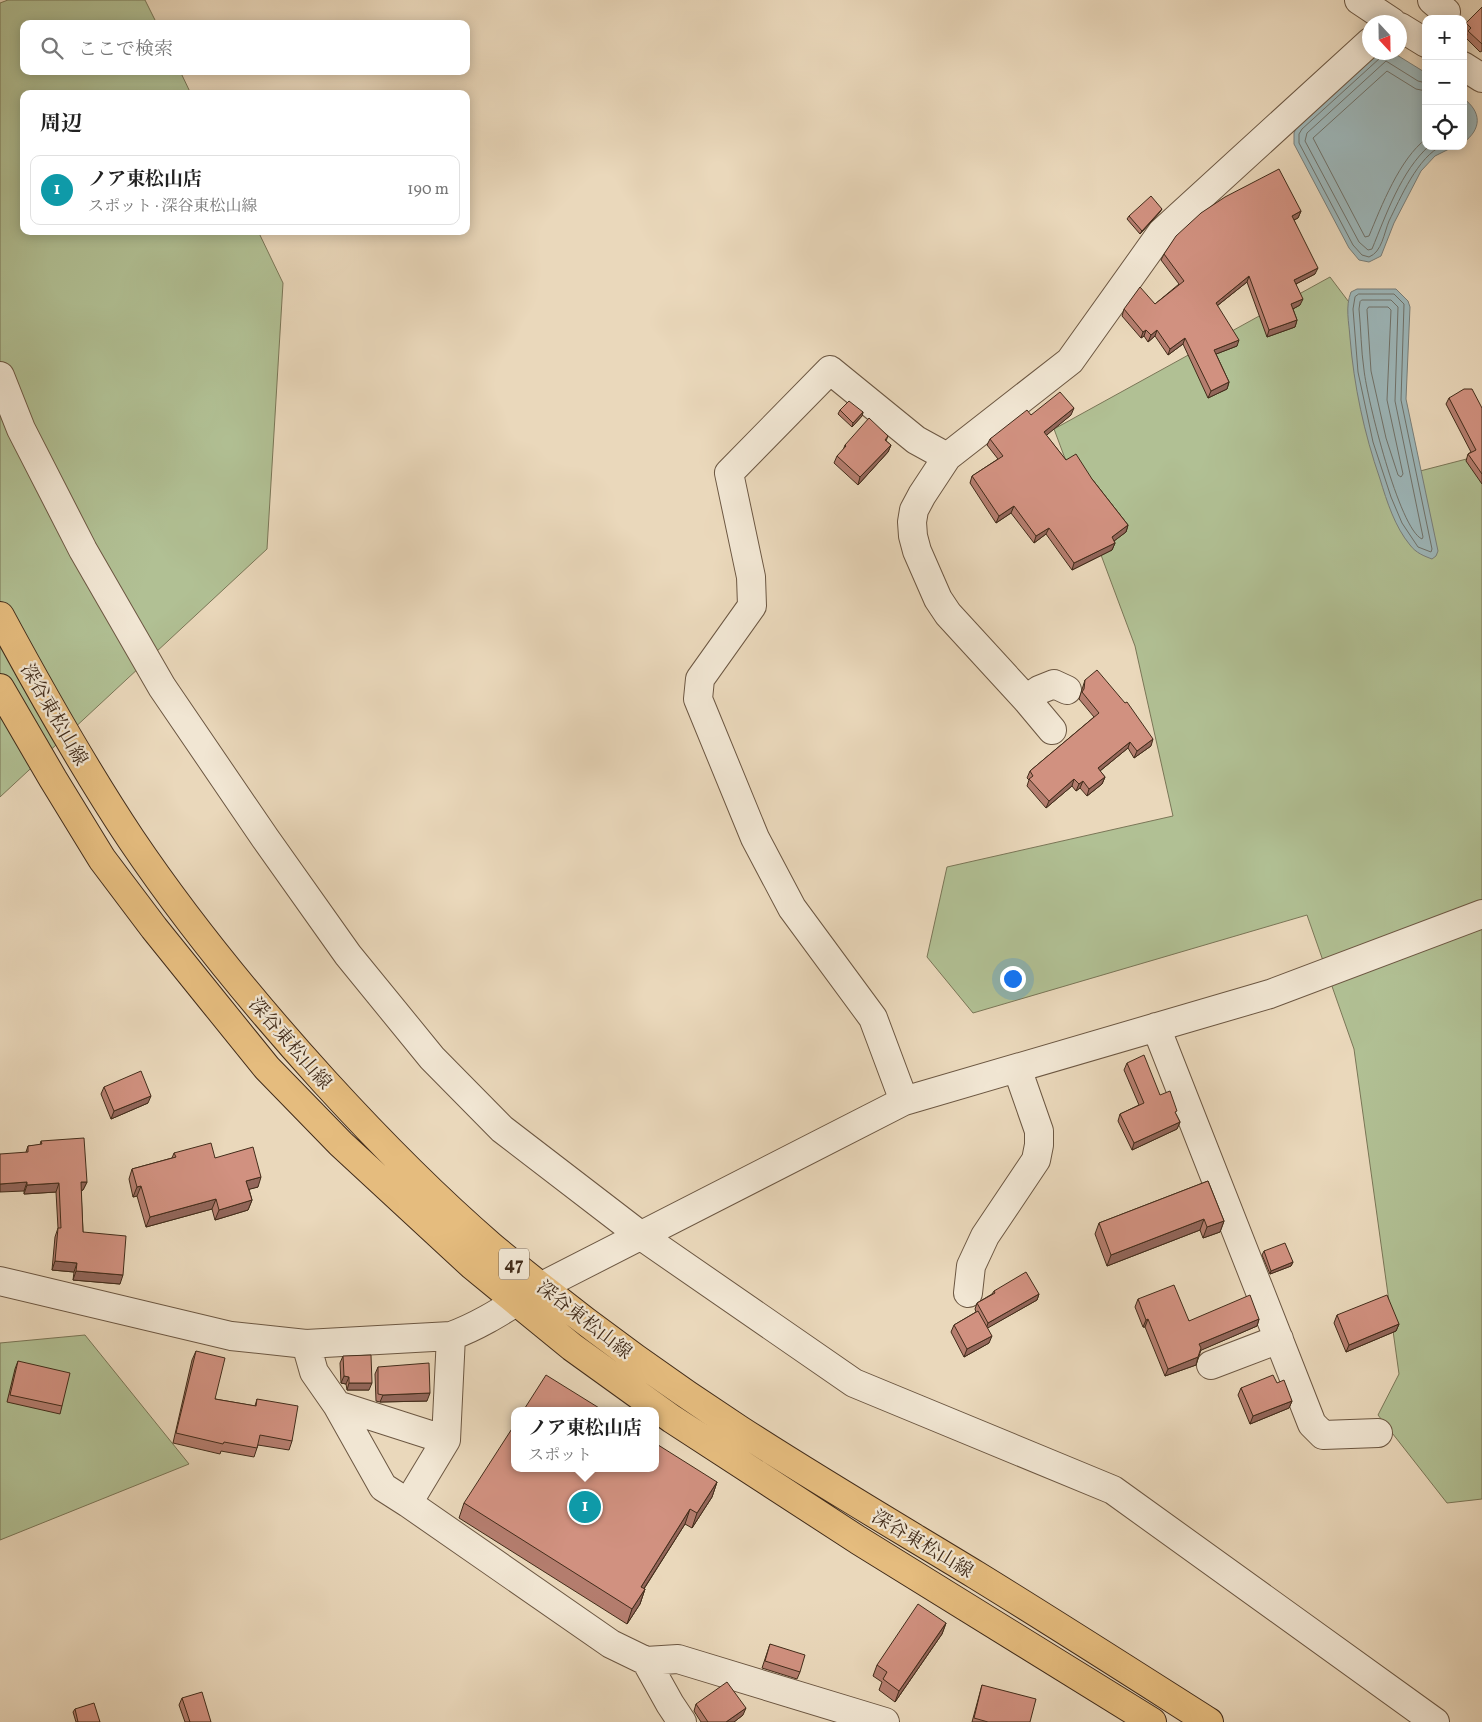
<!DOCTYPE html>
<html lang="ja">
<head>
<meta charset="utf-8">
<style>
	:root { --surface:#fff; --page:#f6f6f6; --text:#222; --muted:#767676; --line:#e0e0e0; --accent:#8f2418 }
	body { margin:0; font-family:Vollkorn,"Noto Serif JP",serif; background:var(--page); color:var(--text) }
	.controls { position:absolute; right:15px; top:15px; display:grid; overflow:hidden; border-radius:10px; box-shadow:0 2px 12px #0003 }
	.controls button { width:45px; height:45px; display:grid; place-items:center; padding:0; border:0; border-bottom:1px solid var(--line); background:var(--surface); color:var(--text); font:25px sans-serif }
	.compass { position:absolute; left:1362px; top:15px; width:45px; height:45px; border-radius:50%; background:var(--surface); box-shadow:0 2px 12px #0003; rotate:158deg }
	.you { position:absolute; left:1012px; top:978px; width:18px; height:18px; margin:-12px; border:4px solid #fff; border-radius:50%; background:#1a73e8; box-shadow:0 0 0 8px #1a73e833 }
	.badge { display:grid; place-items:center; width:32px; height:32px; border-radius:50%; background:var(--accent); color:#fff; font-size:16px; font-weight:700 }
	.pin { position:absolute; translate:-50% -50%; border:2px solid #fff; box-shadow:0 1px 5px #0006 }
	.popup { position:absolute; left:511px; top:1407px; width:148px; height:65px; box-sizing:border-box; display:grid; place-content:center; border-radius:10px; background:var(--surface); filter:drop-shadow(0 1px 4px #0005); font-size:16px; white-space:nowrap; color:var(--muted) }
	.popup b { font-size:19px; color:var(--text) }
	.popup::after { content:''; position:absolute; left:50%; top:100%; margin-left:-10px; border:10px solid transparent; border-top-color:var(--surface) }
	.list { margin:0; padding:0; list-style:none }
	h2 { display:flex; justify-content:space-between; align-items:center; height:65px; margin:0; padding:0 20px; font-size:21px }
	h2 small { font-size:16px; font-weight:400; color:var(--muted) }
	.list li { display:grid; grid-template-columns:32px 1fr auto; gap:15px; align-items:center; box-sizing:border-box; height:70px; margin:0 10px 10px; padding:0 10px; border:1px solid var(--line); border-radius:10px }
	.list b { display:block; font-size:19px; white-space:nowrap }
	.list p { margin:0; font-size:16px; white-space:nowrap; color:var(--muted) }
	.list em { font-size:16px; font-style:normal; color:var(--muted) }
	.icon { flex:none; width:28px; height:28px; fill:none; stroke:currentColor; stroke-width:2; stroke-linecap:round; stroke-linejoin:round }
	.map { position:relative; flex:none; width:1482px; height:1722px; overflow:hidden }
	.search { position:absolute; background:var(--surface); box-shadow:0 2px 12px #0003; left:20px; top:20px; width:450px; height:55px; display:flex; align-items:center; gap:12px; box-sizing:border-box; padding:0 18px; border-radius:10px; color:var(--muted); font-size:19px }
	.panel { position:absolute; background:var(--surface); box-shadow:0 2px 12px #0003; left:20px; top:90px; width:450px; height:145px; border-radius:10px }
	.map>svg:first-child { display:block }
	.green { fill:#b1c094; stroke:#7a7657 }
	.water { fill:#9db7ba; stroke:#797f7a }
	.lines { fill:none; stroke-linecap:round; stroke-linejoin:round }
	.shore { stroke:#70726a; stroke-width:1 }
	.minor-casing { stroke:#6c5742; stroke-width:30 }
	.major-casing { stroke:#422c1a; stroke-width:30 }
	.minor { stroke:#f1e6d3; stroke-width:28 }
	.major { stroke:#e5bc7e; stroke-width:28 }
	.wall { fill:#b47d6e; stroke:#422c1a }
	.shaded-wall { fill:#92665a; stroke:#422c1a }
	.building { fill:#d19180; stroke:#422c1a }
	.labels { text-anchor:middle; stroke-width:4.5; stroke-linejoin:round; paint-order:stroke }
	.shield { fill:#f1e6d3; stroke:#766452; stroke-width:1 }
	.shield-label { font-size:18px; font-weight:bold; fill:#422c1a }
	.street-label { font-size:19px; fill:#422c1a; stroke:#f1e6d3 }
</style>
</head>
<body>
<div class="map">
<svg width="1482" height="1722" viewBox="0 0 1482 1722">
	<rect width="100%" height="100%" fill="#ead8bb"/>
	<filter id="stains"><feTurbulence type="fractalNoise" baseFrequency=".004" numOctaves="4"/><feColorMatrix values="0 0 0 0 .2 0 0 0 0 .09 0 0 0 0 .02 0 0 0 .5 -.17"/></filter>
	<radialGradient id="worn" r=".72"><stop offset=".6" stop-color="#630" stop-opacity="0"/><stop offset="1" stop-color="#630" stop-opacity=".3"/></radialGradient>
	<path class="green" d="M8 0H145L157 24H24V71H180L191 94H24V231H258L283 283 267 549 0 797V3Z
		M1330 277 1379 342 1393 478 1482 455V1499L1447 1503 1378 1415 1399 1374 1354 1049 1307 915 973 1013 927 957 947 867 1173 816 1135 646 1054 429Z
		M85 1335 189 1464 0 1540V1343Z"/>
	<path class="water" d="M1392 52 1426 73V146H1455L1435 156 1421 171 1394 223 1381 256 1369 262 1359 260 1349 248 1294 144V133L1297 126 1379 53Z
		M1463 98C1482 112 1482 129 1463 143Z
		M1357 289H1396L1408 301 1410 307 1406 399 1438 551 1436 556 1432 559C1424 556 1416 553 1410 545 1395 527 1387 502 1380 479 1364 433 1354 386 1350 338 1349 322 1345 307 1351 292Z"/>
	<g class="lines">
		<path class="shore" d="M1382 52 1380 58 1302 129 1299 134V143L1353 245 1362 255 1369 257C1382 252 1384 233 1389 221 1400 199 1418 156 1442 146
			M1426 83 1418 81 1386 61 1307 133 1305 141 1359 242 1368 250 1372 249C1386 215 1401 171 1429 146
			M1426 91 1416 89 1387 71 1313 138 1365 237 1369 236C1381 207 1400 158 1426 139
			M1359 294H1394L1404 304 1401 400 1432 549 1431 552 1418 547 1402 523 1391 497 1373 442 1358 372 1353 309 1355 297Z
			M1362 300H1391L1398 307 1395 401 1423 537 1422 539C1399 529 1367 398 1364 370 1361 350 1361 329 1359 309L1360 302Z
			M1369 307H1388L1391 310 1387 400 1403 474 1401 477 1398 475 1386 438 1371 371 1367 310Z"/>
		<defs>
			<path id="minor" d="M1359 0 1392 22
				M1432 0 1446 12
				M1400 27 1426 43
				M1463 66 1482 78
				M0 376 21 429 83 550 162 687 265 838 348 955 432 1058 502 1129 640 1235 854 1383 1113 1490 1435 1722
				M1026 699 1039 690 1054 684 1067 690
				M1052 730 1026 699 948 614 938 599 917 551 913 536 912 522 914 510 922 495 947 457 1070 361 1162 232 1370 42
				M1156 1027 1312 1424 1323 1435 1378 1433
				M904 1101 873 1018 792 908 755 838 698 699 700 679 752 606 751 577 729 473 830 370 916 440 947 457
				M0 1281 231 1336 306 1344 451 1336C484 1324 512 1304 542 1286L904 1101 1270 994 1482 914
				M968 1293 971 1266 985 1236 1036 1160 1039 1145V1131L1017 1068
				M306 1344 314 1372 337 1405 383 1487 408 1503 611 1644 646 1661 678 1659 885 1722
				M1211 1365 1279 1339
				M337 1405 446 1440
				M408 1503 446 1440 451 1336
				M646 1661 670 1704 682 1722"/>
			<path id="major" d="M0 616C41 692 83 767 131 839 189 925 255 1005 324 1081 377 1139 432 1195 491 1246 570 1312 654 1374 740 1430 817 1480 897 1527 976 1575 1054 1623 1132 1673 1209 1722
				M0 688 53 779 102 859 154 928 212 1000 267 1068 341 1144 473 1266 572 1347 672 1419 858 1540 1152 1722"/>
		</defs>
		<use href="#minor" class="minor-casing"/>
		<use href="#major" class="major-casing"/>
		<use href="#minor" class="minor"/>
		<use href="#major" class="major"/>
	</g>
	<path class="wall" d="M1482 7V51L1480 52 1466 38 1467 34 1464 30 1466 23Z
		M1301 211 1298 218 1294 220 1315 274 1296 284 1300 305 1293 309 1297 320 1295 327 1267 337 1247 282 1217 306 1237 346 1216 354 1229 382 1227 389 1208 398 1183 344 1168 355 1155 336 1148 342 1144 336 1141 338 1122 316 1124 309 1155 304 1179 284 1161 260 1164 254Z
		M1160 212 1140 234 1127 219 1129 216Z
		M1449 398 1482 408V484L1466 461 1468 454 1471 452 1446 404Z
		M840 410 863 412 862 416 852 427 838 414Z
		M1031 415H1071L1046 435 1066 460 1092 479 1128 525 1126 532 1114 541 1115 543 1112 550 1072 570 1046 534 1034 543 1011 513 996 523 970 483 972 476 998 459 987 445 990 439Z
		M888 436 886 441 891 445 888 452 858 485 834 463 837 456 843 450 845 445Z
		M1085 680 1151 746 1134 758 1128 748 1100 771 1105 777 1102 784 1087 796 1080 788 1076 791 1072 786 1046 808 1027 786 1029 780 1027 778 1030 771 1094 717 1079 699Z
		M1127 1063 1160 1095 1176 1114 1180 1122 1177 1129 1132 1150 1118 1121 1120 1114 1139 1105 1124 1070Z
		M104 1087 148 1103 111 1119 101 1094Z
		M41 1141 87 1182 83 1190 81 1191 83 1232 120 1284 73 1280 74 1272 52 1270 55 1237 58 1228 56 1192 24 1194V1191L26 1152 28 1146 40 1145Z
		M174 1153 215 1158 258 1187 249 1189 252 1200 248 1210 215 1220 212 1209 146 1227 137 1196 133 1197 129 1179 132 1169 172 1158Z
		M1208 1181 1224 1221 1220 1232 1203 1238 1200 1230 1107 1266 1095 1234 1099 1223Z
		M1264 1251 1293 1262 1291 1266 1270 1274 1262 1255Z
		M994 1291 1039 1294 1037 1300 987 1328 989 1343 964 1357 951 1332 954 1325 976 1312 975 1309 977 1303 992 1294Z
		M1138 1299 1189 1321 1259 1319 1257 1326 1201 1350 1196 1365 1165 1376 1145 1327H1143L1135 1307Z
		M1337 1315 1399 1324 1396 1331 1346 1352 1334 1323Z
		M196 1351 215 1399 255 1406 257 1399 292 1441 289 1450 258 1445 254 1457 221 1451 220 1454 173 1443 192 1360Z
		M343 1356 369 1390H347L346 1384 341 1383 340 1363Z
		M18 1361 62 1406 60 1414 7 1402 15 1369Z
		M378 1367 427 1401 380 1402 376 1401 375 1374Z
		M1241 1388 1292 1401 1289 1408 1250 1424 1238 1395Z
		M717 1482 712 1497 692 1528 685 1524 644 1589H645L640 1604 627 1624 459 1518 464 1503Z
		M946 1623 942 1634 895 1702 879 1690 882 1682 873 1676 877 1665Z
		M770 1644 800 1672 797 1679 762 1668Z
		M982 1685 1030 1722H972Z
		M182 1698 211 1722H185L179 1705Z
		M696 1704 743 1715 734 1722H701L694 1711Z
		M75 1709 100 1722H76L73 1712Z"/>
	<path class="shaded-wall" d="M1162 209 1160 212 1140 234 1142 231Z
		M1301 211 1298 218 1290 222 1292 216Z
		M1318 268 1315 274 1292 286 1294 280Z
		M1249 276 1247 282 1213 309 1216 303Z
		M1303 299 1300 305 1289 311 1291 304Z
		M1297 320 1295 327 1267 337 1269 330Z
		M1146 330 1144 336 1141 338 1143 332Z
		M1157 330 1155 336 1148 342 1151 335Z
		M1185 338 1183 344 1168 355 1170 349Z
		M1239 340 1237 346 1211 356 1214 350Z
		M1229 382 1227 389 1208 398 1211 391Z
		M1074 408 1071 415 1042 439 1044 432Z
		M863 412 862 416 852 427 853 423Z
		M891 445 888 452 858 485 860 477Z
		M1014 506 1011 513 996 523 999 516Z
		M1128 525 1126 532 1110 544 1112 537Z
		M1049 528 1046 534 1034 543 1036 536Z
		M1115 543 1112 550 1072 570 1074 563Z
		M1153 739 1151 746 1134 758 1137 751Z
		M1130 742 1128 748 1095 775 1098 768Z
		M1105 777 1102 784 1087 796 1089 789Z
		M1074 779 1072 786 1046 808 1049 801Z
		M1083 781 1080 788 1076 791 1079 784Z
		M151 1096 148 1103 111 1119 114 1111Z
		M1180 1122 1177 1129 1132 1150 1134 1143Z
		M261 1177 258 1187 243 1191 246 1181Z
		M27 1182 24 1191 0 1192V1184Z
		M81 1182H87L83 1190 78 1191Z
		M59 1183 56 1192 24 1194 27 1185Z
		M141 1186 137 1196 133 1197 137 1187Z
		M216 1199 212 1209 146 1227 150 1217Z
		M252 1200 248 1210 215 1220 219 1210Z
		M1204 1219 1200 1230 1107 1266 1111 1255Z
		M1224 1221 1220 1232 1203 1238 1207 1227Z
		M55 1261 77 1263 74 1272 52 1270Z
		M1293 1262 1291 1266 1270 1274 1271 1271Z
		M76 1271 123 1275 120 1284 73 1280Z
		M1039 1294 1037 1300 986 1329 988 1323Z
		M1148 1319 1145 1327H1143L1146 1320Z
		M1259 1319 1257 1326 1197 1352 1199 1344Z
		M1399 1324 1396 1331 1346 1352 1349 1345Z
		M992 1336 989 1343 964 1357 967 1349Z
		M1198 1357 1196 1365 1165 1376 1168 1369Z
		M344 1376 349 1377 346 1384 341 1383Z
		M349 1383H372L369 1390H347Z
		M430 1393 427 1401 380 1402 383 1395Z
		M1292 1401 1289 1408 1250 1424 1253 1416Z
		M717 1482 712 1497 692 1528 697 1513Z
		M690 1509 685 1524 636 1601 641 1587Z
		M645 1589 640 1604 627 1624 632 1609Z
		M946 1623 942 1634 895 1702 899 1691Z
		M746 1708 743 1715 734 1722H726Z"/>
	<path class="building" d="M1482 7V44L1468 31 1471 28 1466 23Z
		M1279 169 1301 211 1292 216 1318 268 1294 280 1303 299 1291 304 1297 320 1269 330 1249 276 1216 303 1239 340 1214 350 1229 382 1211 391 1185 338 1170 349 1157 330 1151 335 1146 330 1143 332 1124 309 1140 287 1155 304 1184 281 1164 254 1176 236 1201 213 1225 197Z
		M1151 196 1162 209 1142 231 1129 216Z
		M1464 389H1472L1482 408V474L1468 454 1476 450 1449 398Z
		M1060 392 1074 408 1044 432 1066 460 1076 454 1092 479 1128 525 1112 537 1115 543 1074 563 1049 528 1036 536 1014 506 999 516 972 476 1003 456 990 439 1027 410 1031 415Z
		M849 401 863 412 853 423 840 410Z
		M869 418 888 436 885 440 891 445 860 477 837 456 846 446 845 445Z
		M1097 670 1125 703 1127 702 1153 739 1137 751 1130 742 1098 768 1105 777 1089 789 1083 781 1079 784 1074 779 1049 801 1029 779 1033 776 1030 771 1099 713 1082 692 1084 689 1085 680Z
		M1144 1055 1160 1095 1170 1091 1177 1111 1175 1112 1180 1122 1134 1143 1120 1114 1144 1103 1127 1063Z
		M141 1071 151 1096 114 1111 104 1087Z
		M84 1138 87 1182H81L83 1232 126 1236 123 1275 76 1271 77 1263 55 1261 58 1228H61L59 1183 27 1185V1182L0 1184V1154L28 1152V1146L42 1144 41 1141Z
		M211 1143 215 1158 253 1147 261 1177 246 1181 252 1200 219 1210 216 1199 150 1217 141 1186 137 1187 132 1169 176 1157 174 1153Z
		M1208 1181 1224 1221 1207 1227 1204 1219 1111 1255 1099 1223Z
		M1285 1243 1293 1262 1271 1271 1264 1251Z
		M1026 1272 1039 1294 988 1323 977 1303 995 1293 994 1291Z
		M1174 1285 1189 1321 1250 1295 1259 1319 1199 1344 1201 1348 1198 1357 1168 1369 1148 1319 1146 1320 1138 1299Z
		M1387 1295 1399 1324 1349 1345 1337 1315Z
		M978 1311 992 1336 967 1349 954 1325Z
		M196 1351 225 1358 215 1399 256 1406 257 1399 298 1406 292 1441 260 1435 257 1448 224 1442 223 1444 176 1433Z
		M371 1355 372 1383H349V1377L344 1376 343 1356Z
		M18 1361 70 1373 62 1406 10 1395Z
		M429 1363 430 1393 383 1395 378 1394V1367Z
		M546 1375 604 1411H523Z
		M1273 1375 1277 1383 1284 1380 1292 1401 1253 1416 1241 1388Z
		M515 1424V1468H655V1443L717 1482 697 1513 690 1509 641 1587 645 1589 632 1609 464 1503Z
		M918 1604 946 1623 899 1691 883 1679 887 1672 877 1665Z
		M770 1644 805 1655 800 1672 765 1661Z
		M727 1682 746 1708 726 1722H708L696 1704Z
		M982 1685 1036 1699 1030 1722H988L974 1718Z
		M202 1692 211 1722H190L182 1698Z
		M94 1703 100 1722H78L75 1709Z"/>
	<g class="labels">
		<rect class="shield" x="499" y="1248.5" width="30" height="31" rx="4"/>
		<g class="shield-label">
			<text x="514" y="1270">47</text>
		</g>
		<g class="street-label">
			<text transform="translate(55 714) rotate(60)" y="7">深谷東松山線</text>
			<text transform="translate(291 1043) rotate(49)" y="7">深谷東松山線</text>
			<text transform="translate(585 1319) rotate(38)" y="7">深谷東松山線</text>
			<text transform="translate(923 1543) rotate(31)" y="7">深谷東松山線</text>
		</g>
	</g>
	<rect width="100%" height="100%" filter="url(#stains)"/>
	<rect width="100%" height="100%" fill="url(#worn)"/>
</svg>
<div class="controls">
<button>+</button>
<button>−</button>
<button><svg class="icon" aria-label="locate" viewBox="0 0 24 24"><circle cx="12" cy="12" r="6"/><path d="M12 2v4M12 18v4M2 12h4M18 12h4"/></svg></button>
</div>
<svg class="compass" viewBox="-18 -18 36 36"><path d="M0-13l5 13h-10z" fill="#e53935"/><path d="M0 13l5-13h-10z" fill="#767676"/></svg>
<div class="you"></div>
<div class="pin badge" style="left:585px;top:1507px;background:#0f9aa8">1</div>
<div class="popup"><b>ノア東松山店</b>スポット</div>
<div class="search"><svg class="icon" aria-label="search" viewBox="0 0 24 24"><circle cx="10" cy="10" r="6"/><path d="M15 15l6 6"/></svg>ここで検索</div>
<section class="panel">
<h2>周辺<small></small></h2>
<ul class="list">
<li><span class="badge" style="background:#0f9aa8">1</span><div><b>ノア東松山店</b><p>スポット · 深谷東松山線</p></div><em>190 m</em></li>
</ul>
</section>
</div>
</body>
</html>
